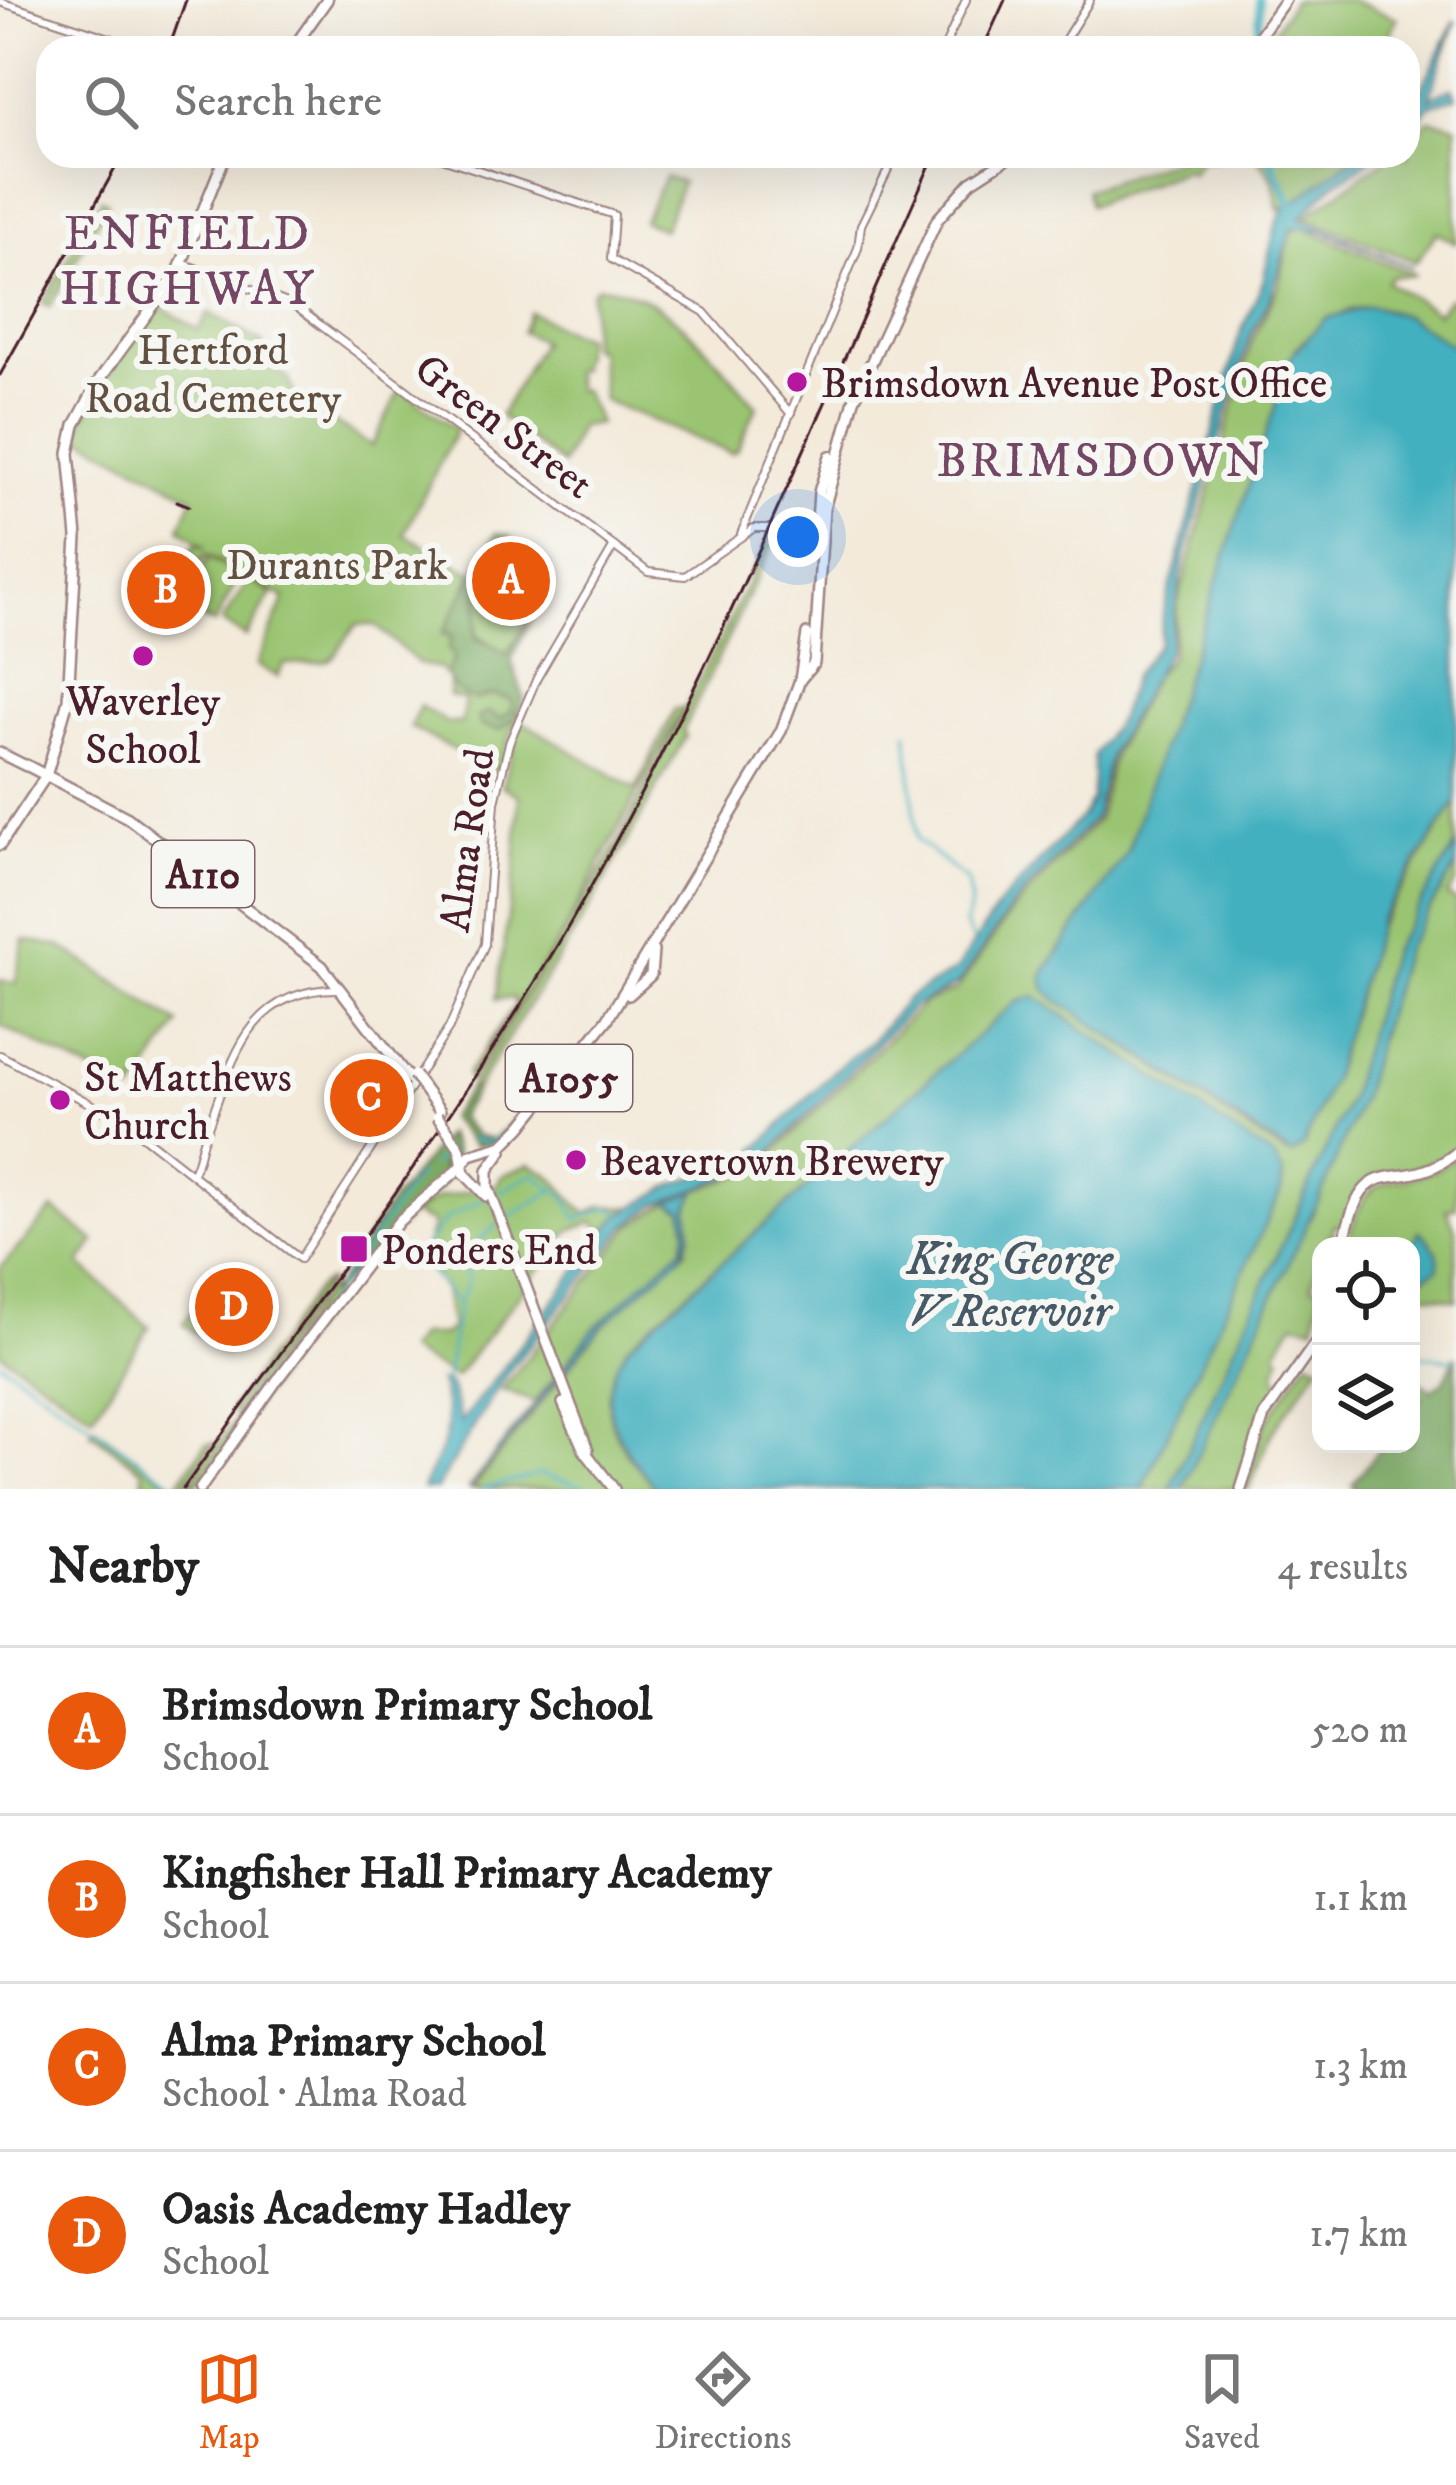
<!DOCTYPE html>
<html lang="en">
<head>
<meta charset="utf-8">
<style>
	:root { --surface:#fff; --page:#f6f6f6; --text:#222; --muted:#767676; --line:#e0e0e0; --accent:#ea580c }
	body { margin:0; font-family:"IM FELL DW Pica",serif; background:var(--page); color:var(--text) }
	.controls { position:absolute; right:36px; bottom:36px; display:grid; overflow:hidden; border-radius:24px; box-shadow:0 12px 48px #0002 }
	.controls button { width:108px; height:108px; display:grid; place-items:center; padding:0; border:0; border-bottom:3px solid var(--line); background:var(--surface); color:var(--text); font:60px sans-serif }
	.you { position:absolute; left:798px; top:537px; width:42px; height:42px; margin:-30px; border:9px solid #fff; border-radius:50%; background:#1a73e8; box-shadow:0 0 0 18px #1a73e833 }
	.badge { display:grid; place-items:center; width:78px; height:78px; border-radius:50%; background:var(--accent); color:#fff; font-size:39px; font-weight:700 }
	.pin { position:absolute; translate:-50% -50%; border:6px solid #fff; box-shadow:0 3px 12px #0006 }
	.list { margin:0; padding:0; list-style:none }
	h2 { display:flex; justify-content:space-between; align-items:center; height:156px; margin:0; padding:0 48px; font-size:51px }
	h2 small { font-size:39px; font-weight:400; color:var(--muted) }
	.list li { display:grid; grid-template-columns:78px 1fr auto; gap:36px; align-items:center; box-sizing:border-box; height:168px; padding:0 48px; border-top:3px solid var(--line) }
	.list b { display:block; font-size:45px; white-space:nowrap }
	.list p { margin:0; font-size:39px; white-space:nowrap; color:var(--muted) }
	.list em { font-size:39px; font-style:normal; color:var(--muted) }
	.icon { flex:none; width:66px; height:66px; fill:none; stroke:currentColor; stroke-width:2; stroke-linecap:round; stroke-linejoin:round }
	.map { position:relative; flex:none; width:1456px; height:1489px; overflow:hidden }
	.search { position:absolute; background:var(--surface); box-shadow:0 12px 48px #0002; left:36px; right:36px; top:36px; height:132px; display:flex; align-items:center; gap:30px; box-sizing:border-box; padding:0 42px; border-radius:36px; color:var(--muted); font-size:45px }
	.sheet { height:828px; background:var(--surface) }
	nav { display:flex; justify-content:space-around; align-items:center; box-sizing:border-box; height:168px; border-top:3px solid var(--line); background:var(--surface); font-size:33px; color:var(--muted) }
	nav a { display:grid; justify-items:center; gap:6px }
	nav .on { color:var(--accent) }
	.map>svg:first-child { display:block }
	.green { fill:#9ac471; stroke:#72724e; stroke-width:3 }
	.forest { fill:#7baa63; stroke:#626447; stroke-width:3 }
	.water { fill:#43b0bf; stroke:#466875; stroke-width:3 }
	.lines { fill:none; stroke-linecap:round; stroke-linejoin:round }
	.stream { stroke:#43b0bf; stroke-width:3 }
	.river { stroke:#43b0bf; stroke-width:8 }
	.tertiary-casing { stroke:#9e8482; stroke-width:10 }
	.primary-casing { stroke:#9e8482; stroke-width:14 }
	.tertiary { stroke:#fff; stroke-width:6 }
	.primary { stroke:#fff; stroke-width:9 }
	.rail { stroke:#4a1f2b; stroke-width:3 }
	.primary-bridge-casing { stroke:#9e8482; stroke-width:14; stroke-linecap:butt }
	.primary-bridge { stroke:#fff; stroke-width:9 }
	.poi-dot { fill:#b5179e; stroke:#f6f6f2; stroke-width:4.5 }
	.labels { text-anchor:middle; stroke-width:12; stroke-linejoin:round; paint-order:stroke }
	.shield { fill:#f6f6f2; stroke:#7e6067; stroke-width:3 }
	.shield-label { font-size:39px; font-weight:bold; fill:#4a1f2b }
	.park-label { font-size:42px; fill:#625140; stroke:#f6f6f2 }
	.poi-label { font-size:42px; fill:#4a1f2b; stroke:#f6f6f2; text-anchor:start }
	.street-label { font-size:42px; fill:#4a1f2b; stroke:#f6f6f2 }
	.water-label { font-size:45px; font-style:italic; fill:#475966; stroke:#f6f6f2 }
	.quarter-label { font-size:48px; letter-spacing:3px; fill:#754764; stroke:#f6f6f2 }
</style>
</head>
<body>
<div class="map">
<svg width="1456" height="1489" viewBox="0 0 1456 1489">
	<rect width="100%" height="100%" fill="#f6f6f2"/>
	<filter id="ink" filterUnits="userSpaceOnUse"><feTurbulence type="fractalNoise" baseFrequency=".00833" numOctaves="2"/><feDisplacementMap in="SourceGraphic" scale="24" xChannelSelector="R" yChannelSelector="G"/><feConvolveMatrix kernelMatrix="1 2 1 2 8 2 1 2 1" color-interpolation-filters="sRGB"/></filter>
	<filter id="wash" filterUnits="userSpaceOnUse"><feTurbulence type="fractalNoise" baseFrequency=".004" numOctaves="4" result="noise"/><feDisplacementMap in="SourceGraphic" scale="48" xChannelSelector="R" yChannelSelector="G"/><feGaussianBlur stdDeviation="2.7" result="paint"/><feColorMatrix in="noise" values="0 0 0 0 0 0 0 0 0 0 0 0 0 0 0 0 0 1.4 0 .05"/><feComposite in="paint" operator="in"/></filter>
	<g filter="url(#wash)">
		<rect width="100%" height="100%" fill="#f3eada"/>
		<path class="green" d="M1293 0H1350L1397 18 1382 48H1263Z
			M1429 120 1456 125V243L1437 232 1416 262 1305 217 1390 156H1408V142Z
			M1184 156H1228L1200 160 1191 174 1188 169 1090 205 1086 190Z
			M1256 156H1356L1302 200 1279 210 1272 177Z
			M665 177 682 182 664 229 643 221Z
			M101 199 108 202 50 306 43 303Z
			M1301 227 1415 275 1391 276 1387 282 1438 313 1449 298 1456 301V348C1383 302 1366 284 1296 348L1127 852 1046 969 1057 1000 1285 1154 1303 1147 1332 1079 1373 934 1456 802V845L1391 952 1349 1099 1170 1489H1142L1281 1191 1283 1174 1274 1159 1035 996 1016 1002 628 1345C590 1408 612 1439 657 1489H472L601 1327 686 1250 688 1208 697 1190 757 1170 924 1003 957 990 1012 911 1098 819 1113 754 1154 676 1171 656 1178 601 1252 341 1278 288 1291 233Z
			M598 286C666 289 715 360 757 406L737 450 731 453 603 400 598 349 590 347 592 291Z
			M160 306 198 330 209 313 263 343 255 357 288 378 296 398 372 446 400 389 457 429 404 534 473 573 443 634 511 660 524 699 497 772 410 727 420 706 447 723H462L465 699 449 696V680L440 668 419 664 375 625H356C324 668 341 661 284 664L278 677 257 665 285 598 206 554 194 572 186 558 196 544 206 548 180 528 193 497 77 435 104 379Z
			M530 312C551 321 560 332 585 336L579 369 573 370 576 390H583L599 424 580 426 562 465 500 416 542 341 522 332Z
			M772 534 777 536 683 731 686 736 583 919 476 1089H469L618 844Z
			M208 558 240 575 214 624 182 608Z
			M499 562 515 600 530 610 535 606 507 655 473 632 480 587Z
			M249 580 272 594 246 637 222 622Z
			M683 708 564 931 469 1080 467 1074 516 1004 512 998 496 999 515 868 519 796 502 786 521 721 636 789 675 709Z
			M1456 866V882L1447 896 1456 901V1147C1409 1189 1361 1146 1344 1226L1334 1225 1332 1234 1338 1236 1330 1235 1328 1246H1321L1312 1286 1321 1289 1314 1326 1294 1322 1276 1351 1281 1356 1275 1373 1281 1386 1261 1413 1236 1489H1182L1361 1099 1404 950Z
			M24 940 60 946 179 1024 133 1093 0 1025V980L15 984Z
			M1456 1156V1207L1447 1209 1456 1231V1300L1411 1291V1281H1419L1436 1252 1431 1242 1412 1241 1411 1250 1347 1246C1368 1151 1398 1202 1456 1156Z
			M530 1164 551 1176 586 1214 601 1206 629 1207 609 1232 593 1222 570 1230 455 1377 407 1351 419 1335H443L451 1328 444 1290 422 1260 433 1223 412 1214 438 1198 495 1186 502 1176Z
			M669 1202 683 1209 687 1231 682 1248 594 1329 535 1402 502 1390 631 1226Z
			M53 1209 95 1241 80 1264 149 1327 93 1416 0 1353V1268Z
			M329 1280 234 1415 232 1407 317 1288Z
			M330 1286 332 1299 202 1480 187 1489Z
			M200 1300 241 1329 224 1354 183 1324Z
			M1308 1359 1320 1364 1271 1434 1249 1489H1244L1264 1425Z
			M94 1427 175 1487 206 1444 214 1443 181 1489H143V1470L91 1432Z"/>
		<path class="forest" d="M496 533 511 536 498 555 505 567 495 564 480 588 476 638 507 654 545 593 511 660 524 699 513 720 500 730 481 726 478 718 488 712 500 719 511 711 512 700 493 695 474 700 454 688 447 675 454 656 448 649 452 635 442 634Z
			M557 1065 561 1075 499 1143 474 1146 449 1118 469 1089H476L459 1117 476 1136 494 1139 529 1107Z
			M446 1134C456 1151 461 1163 445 1178L442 1168 447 1166 442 1165 444 1182 329 1297 390 1204Z
			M1456 1355V1489H1355L1352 1485 1383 1444H1411V1407L1422 1399 1411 1388V1377L1432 1390 1444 1381Z"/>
		<path class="water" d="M1456 20 1429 98 1452 88 1456 97 1430 105 1408 135V115Z
			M1356 156H1376L1333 185 1300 218 1413 268 1323 231 1292 227 1271 296 1249 338 1184 558 1168 650 1110 753 1095 817 1012 906 958 984 914 1006 759 1164 655 1205 626 1226 507 1373 436 1489H422C444 1440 455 1436 440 1381L450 1385 461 1423 618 1216 669 1187 752 1154 837 1068 870 1043 907 999 956 970 1000 904 1084 814 1092 799 1094 754 1119 718 1133 676 1159 644 1163 614 1239 337 1263 282 1275 228 1284 209Z
			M1372 306 1405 316 1456 348V802L1380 918 1332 1079 1303 1147 1292 1155 1057 1000 1045 989 1043 975 1127 852 1292 355 1326 318Z
			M1456 845V866L1404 950 1361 1099 1322 1193 1182 1489H1170L1349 1099 1391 952Z
			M1035 996 1275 1159 1283 1174 1281 1191 1142 1489H657C618 1444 587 1400 629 1345L1016 1002Z
			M697 1190 688 1208 691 1234 682 1255 601 1327 468 1489 593 1329 682 1248 687 1231 683 1209 669 1202Z
			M1419 1231C1431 1240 1442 1254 1437 1269L1414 1282 1411 1250Z"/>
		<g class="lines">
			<path class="stream" d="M907 732 917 840 967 881 971 904 965 925 973 940
				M519 1122 556 1068
				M470 1138 486 1142 503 1136
				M432 1165 450 1151
				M495 1194 533 1174 564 1196 578 1219 608 1207 620 1212
				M506 1219 554 1190
				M458 1305 467 1282 466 1252 498 1224
				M1411 1354 1454 1360
				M0 1362 173 1483
				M277 1374 418 1174
				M445 1383 458 1305 431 1273 424 1247 446 1219 486 1198
				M483 1489 540 1474 595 1489"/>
			<path class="river" d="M1259 0V28L1267 48
				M1269 156 1293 209"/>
		</g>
	</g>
	<g filter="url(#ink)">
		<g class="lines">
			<defs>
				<path id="tertiary" d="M0 2 140 48
					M944 48 966 0
					M1060 48 1090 0
					M436 156 614 215 611 259 704 312 791 414
					M1017 156 1018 158
					M182 263 295 306 648 572 685 576 754 528H815
					M741 534 858 248 861 225 895 156
					M0 1055 126 1123 300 1259 449 1028 485 944 495 802 509 743 537 678 614 546
					M192 1174C199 1163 199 1151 204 1138 232 1065 244 988 339 989"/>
				<path id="primary" d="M293 48 327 0
					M1251 48 1285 0
					M815 551 819 492 830 456
					M800 680 807 634
					M0 753 26 766
					M26 765 128 818 322 966 410 1080
					M0 845 46 776 68 700 77 537 69 453 75 425 100 379 178 272 225 156
					M629 995 651 975 653 951
					M421 1085 440 1111
					M448 1131 460 1149 464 1173 486 1196
					M502 1151 488 1170V1187L588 1450
					M463 1164 470 1155 503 1145 521 1127 607 1020 781 731 800 680 814 663 824 509 854 400 937 220 971 182 1011 156
					M1343 1246C1364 1140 1396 1201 1456 1153
					M277 1381 399 1221 462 1166
					M563 1403 584 1450 614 1489
					M200 1489 278 1379
					M1241 1489 1264 1416 1321 1335"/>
			</defs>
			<use href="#tertiary" class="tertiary-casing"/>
			<use href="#primary" class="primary-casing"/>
			<use href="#tertiary" class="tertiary"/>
			<use href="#primary" class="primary"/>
			<path class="rail" d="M169 48 186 0
				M983 48 1005 0
				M0 375 122 156
				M177 501 189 506
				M183 1489C314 1304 454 1123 568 927 710 681 818 415 934 156"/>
			<defs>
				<path id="primary-bridge" d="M414 1075 421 1085
					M437 1116 448 1131"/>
			</defs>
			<use href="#primary-bridge" class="primary-bridge-casing"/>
			<use href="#primary-bridge" class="primary-bridge"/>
		</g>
	</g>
	<g class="poi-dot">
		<circle cx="797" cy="382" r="12"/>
		<circle cx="143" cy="656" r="12"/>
		<circle cx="60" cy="1100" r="12"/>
		<circle cx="576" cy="1160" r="12"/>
		<rect x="339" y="1234" width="30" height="30" rx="6"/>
	</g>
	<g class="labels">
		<g class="shield">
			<rect x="152" y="841" width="102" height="66" rx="9"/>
			<rect x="506" y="1045" width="126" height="66" rx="9"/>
		</g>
		<g class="shield-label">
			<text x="203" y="888">A110</text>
			<text x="569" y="1092">A1055</text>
		</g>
		<g class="park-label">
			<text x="213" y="364">Hertford<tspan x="213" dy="48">Road Cemetery</tspan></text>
			<text x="337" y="579">Durants Park</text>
		</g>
		<g class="poi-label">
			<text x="821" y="397">Brimsdown Avenue Post Office</text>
			<text x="143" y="715" text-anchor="middle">Waverley<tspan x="143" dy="48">School</tspan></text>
			<text x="84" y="1091">St Matthews<tspan x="84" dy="48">Church</tspan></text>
			<text x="600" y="1175">Beavertown Brewery</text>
			<text x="381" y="1264">Ponders End</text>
		</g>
		<g class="street-label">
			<text transform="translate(505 425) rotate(37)" y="15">Green Street</text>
			<text transform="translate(466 840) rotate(-82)" y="15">Alma Road</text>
		</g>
		<g class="water-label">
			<text x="1010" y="1274">King George<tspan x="1010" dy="52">V Reservoir</tspan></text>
		</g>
		<g class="quarter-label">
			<text x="188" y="249">ENFIELD<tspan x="188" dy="55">HIGHWAY</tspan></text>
			<text x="1102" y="476">BRIMSDOWN</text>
		</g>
	</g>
</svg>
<div class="controls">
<button><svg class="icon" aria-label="locate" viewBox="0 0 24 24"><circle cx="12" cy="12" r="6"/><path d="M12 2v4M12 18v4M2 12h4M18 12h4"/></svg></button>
<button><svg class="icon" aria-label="layers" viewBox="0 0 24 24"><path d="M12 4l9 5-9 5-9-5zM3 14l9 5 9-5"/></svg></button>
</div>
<div class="you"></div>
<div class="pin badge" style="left:511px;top:581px">A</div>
<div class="pin badge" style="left:166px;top:590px">B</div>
<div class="pin badge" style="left:369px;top:1098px">C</div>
<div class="pin badge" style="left:234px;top:1307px">D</div>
<div class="search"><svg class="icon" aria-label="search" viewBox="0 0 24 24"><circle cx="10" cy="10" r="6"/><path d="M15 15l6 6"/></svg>Search here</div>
</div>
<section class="sheet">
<h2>Nearby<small>4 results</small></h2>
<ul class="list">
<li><span class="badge">A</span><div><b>Brimsdown Primary School</b><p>School</p></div><em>520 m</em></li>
<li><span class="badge">B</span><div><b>Kingfisher Hall Primary Academy</b><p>School</p></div><em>1.1 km</em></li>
<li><span class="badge">C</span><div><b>Alma Primary School</b><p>School · Alma Road</p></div><em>1.3 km</em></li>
<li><span class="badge">D</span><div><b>Oasis Academy Hadley</b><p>School</p></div><em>1.7 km</em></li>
</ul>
</section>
<nav>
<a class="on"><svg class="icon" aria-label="map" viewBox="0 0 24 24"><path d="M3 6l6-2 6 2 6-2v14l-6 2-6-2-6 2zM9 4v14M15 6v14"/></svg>Map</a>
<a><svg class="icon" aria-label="directions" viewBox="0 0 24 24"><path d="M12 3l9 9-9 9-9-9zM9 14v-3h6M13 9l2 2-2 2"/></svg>Directions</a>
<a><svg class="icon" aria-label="saved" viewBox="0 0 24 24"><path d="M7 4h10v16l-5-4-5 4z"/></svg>Saved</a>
</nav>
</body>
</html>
